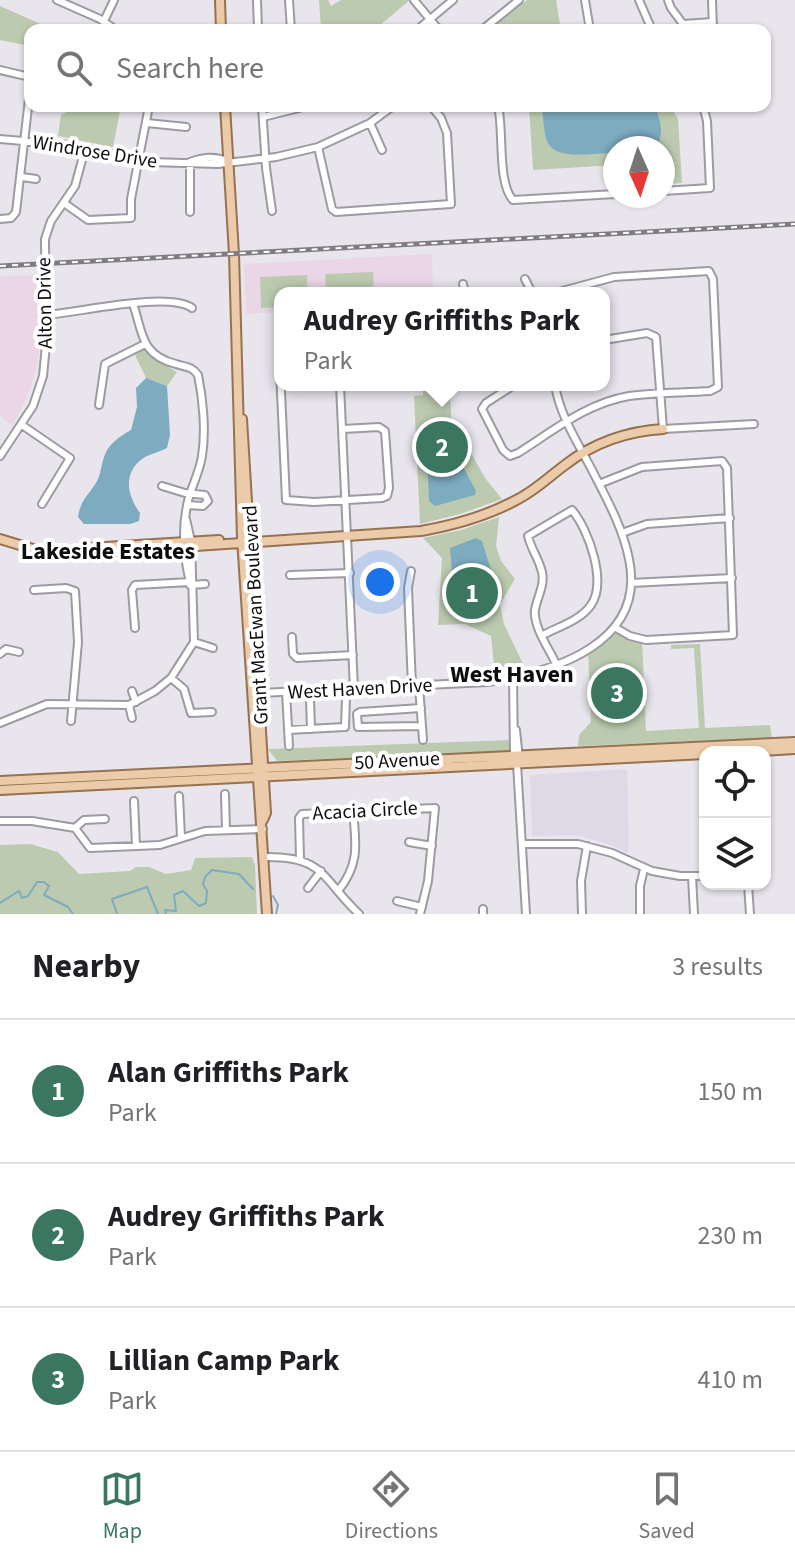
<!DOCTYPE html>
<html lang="en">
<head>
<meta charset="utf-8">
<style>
	:root { --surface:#fff; --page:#f2f2f2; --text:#202124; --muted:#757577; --line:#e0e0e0; --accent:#3b7660 }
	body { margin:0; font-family:"Source Sans 3",sans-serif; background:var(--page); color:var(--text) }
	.controls { position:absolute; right:24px; bottom:24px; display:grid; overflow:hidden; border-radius:16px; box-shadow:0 2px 6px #0004 }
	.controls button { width:72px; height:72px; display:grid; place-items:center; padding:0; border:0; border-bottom:2px solid var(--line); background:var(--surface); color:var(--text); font:40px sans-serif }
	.compass { position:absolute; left:603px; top:136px; width:72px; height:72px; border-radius:50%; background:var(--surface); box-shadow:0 2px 6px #0004; rotate:177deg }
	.you { position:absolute; left:380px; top:582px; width:28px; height:28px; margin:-20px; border:6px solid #fff; border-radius:50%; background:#1a73e8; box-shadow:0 0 0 12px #1a73e833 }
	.badge { display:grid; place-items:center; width:52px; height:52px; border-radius:50%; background:var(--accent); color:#fff; font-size:26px; font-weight:700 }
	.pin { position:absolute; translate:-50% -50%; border:4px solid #fff; box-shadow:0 2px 8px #0006 }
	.popup { position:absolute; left:274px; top:287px; width:336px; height:104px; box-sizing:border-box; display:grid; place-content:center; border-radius:16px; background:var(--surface); filter:drop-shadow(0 2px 6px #0005); font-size:26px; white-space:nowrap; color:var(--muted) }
	.popup b { font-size:30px; color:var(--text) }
	.popup::after { content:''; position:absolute; left:50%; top:100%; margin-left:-16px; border:16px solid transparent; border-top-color:var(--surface) }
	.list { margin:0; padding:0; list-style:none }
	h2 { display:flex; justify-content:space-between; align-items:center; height:104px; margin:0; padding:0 32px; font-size:34px }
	h2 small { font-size:26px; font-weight:400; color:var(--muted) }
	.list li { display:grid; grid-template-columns:52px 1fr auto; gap:24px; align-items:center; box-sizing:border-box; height:144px; padding:0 32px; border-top:2px solid var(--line) }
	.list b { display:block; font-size:30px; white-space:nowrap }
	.list p { margin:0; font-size:26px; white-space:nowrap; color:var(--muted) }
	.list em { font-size:26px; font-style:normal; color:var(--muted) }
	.icon { flex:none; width:44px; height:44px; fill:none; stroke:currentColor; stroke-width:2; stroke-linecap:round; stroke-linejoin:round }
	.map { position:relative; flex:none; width:795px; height:914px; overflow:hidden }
	.search { position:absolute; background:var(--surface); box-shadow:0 2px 6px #0004; left:24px; right:24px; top:24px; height:88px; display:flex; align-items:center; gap:20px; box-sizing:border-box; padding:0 28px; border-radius:16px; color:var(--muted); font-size:30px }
	.sheet { height:536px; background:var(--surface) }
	nav { display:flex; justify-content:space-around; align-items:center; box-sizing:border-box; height:112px; border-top:2px solid var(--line); background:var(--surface); font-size:22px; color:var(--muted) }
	nav a { display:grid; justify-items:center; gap:4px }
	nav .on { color:var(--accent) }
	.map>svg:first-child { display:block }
	.built { fill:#dfd8e7 }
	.education { fill:#ead6e6 }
	.green { fill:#bccbb0 }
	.water { fill:#7dabbf }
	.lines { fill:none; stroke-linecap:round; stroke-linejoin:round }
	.stream { stroke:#7dabbf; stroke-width:2 }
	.minor-casing { stroke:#9e9aa2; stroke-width:10 }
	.major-casing { stroke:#967250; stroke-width:12 }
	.minor { stroke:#fff; stroke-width:6 }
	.major { stroke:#eccbab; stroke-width:8 }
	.rail-casing { stroke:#7f7c82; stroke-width:5 }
	.rail { stroke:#fff; stroke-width:2; stroke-dasharray:6; stroke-linecap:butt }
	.labels { text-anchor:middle; stroke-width:8; stroke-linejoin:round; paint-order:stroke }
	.street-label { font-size:20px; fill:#0d0c0f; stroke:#fff }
	.quarter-label { font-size:24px; font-weight:bold; fill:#0d0c0f; stroke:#fff }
</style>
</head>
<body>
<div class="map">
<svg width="795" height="914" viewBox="0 0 795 914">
	<rect width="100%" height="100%" fill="#e9e5ed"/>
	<path class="built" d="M627 769 629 843 627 853 611 845 577 835 532 836 530 775Z"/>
	<path class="education" d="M432 254 433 293H280V312L246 314 244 264Z
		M36 275 39 346 37 367 27 397 12 426 0 416V276Z"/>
	<path class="green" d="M319 0H328L331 6 341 0H410L374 30H321Z
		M527 0H556L561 30H492L500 20Z
		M0 6 54 30H30V46L0 40Z
		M78 106H121L113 147 58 136 61 115Z
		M529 106H670L678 119 682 183 664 184 663 148H615V165L533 170Z
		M373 272 374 293H326L325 274Z
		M307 275 308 293H280V307L261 308 260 277Z
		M144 349 153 358 177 372 167 386 146 378 135 355Z
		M423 385H450L451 417 485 478 502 499 460 514 420 524 414 396 423 395Z
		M499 517 496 546 501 561 515 579 500 604 504 624 525 668 495 675 491 636 465 624 438 625 442 558 423 538 461 530Z
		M616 628 642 639 646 731 699 728 694 648 671 649V645L700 644 705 728 770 725 772 738 578 746 579 735 591 722 588 650Z
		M510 740 509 751 277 761 268 749Z
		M30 844 58 852 79 874 130 871 136 867H149L166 874 191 870 195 858 252 857 255 865 257 914H0V845Z"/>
	<path class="water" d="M541 106H604L621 109 634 106 647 107 657 112C662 126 663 135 656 148H615V153C595 152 552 163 546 138 543 128 544 116 541 106Z
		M146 378 167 386 170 435 167 448C159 452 149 454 142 459 122 474 128 497 140 513L139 521 130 524H84L78 517C81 499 87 497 96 483 101 474 101 466 104 457 109 443 119 437 131 430L137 407 136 388Z
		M433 422 441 426 476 491 475 495 435 506 429 501 426 426Z
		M476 538 482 541 492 573 487 597 488 609 477 614 451 615 446 598 452 573 450 548Z"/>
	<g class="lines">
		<path class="stream" d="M273 896 278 905 276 914
			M0 903 19 891 22 898 28 896 37 882H44L49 886 44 895 68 907 73 914
			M117 914 112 899 147 887 158 914
			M166 914 165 910 176 911 174 895 183 891 199 906 206 903 207 891 203 884 205 877 212 870 239 874 253 889"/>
		<defs>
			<path id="minor" d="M57 0 100 19 116 30
				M257 0 258 30
				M289 0 291 30
				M414 0 439 30
				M585 0 590 30
				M639 0 652 30
				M668 0 671 8 683 24 713 22
				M712 0 713 30
				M104 21 114 0
				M417 30 453 0
				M482 30 519 0
				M0 70 30 77
				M262 106 266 168 272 211
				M498 106C504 130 497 183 513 200L615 194
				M263 117 307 106
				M147 123 186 127
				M370 123 382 150
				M0 139 68 145 150 162 218 164 276 157 318 147 370 123 393 106
				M318 147 332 209 336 212 451 204 447 133 441 118 431 106
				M190 162V212
				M190 162C202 157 215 156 228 161
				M22 177 36 179
				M663 191 710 188 707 121 703 106
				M64 203 88 220 131 218V199L149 106
				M0 219 11 218 16 212 30 90
				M525 279 532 293
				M463 284 465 293
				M133 304C143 332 140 355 176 364 185 367 192 366 198 375 203 399 206 431 202 456 200 470 193 484 189 497 182 523 183 552 189 578
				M45 315C78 313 167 291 192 308
				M604 340 647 333 656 337 663 429 754 424
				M279 349 286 500 314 502 382 498 387 496 389 488 385 431 379 427 343 429
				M340 385 354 689
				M514 385 486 403 482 409 503 450 510 456 518 453C553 431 587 403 629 396 655 392 684 393 710 391L718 387 713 279 709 271 614 277 555 293
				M99 405 105 364 145 344
				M22 425 70 458 42 504
				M0 456 33 406 43 376 46 345 45 239 51 221 75 186 85 149
				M599 484 642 467 722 461 727 468 733 635 646 640 630 636 616 628
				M162 486 185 493 205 495 208 501 203 506 187 505
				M622 533 647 524 730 518
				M411 571 408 588 412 686
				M290 575 350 573
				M631 583 732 578
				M190 585 205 584
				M34 590 66 588 75 591 78 642 71 721
				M135 628 132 590 135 585 190 582
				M543 635C558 627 581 620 591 605 607 582 589 530 572 510L528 536C531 549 539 559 542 572 545 586 537 597 535 610 533 627 550 650 556 664
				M292 637 293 654 297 658 353 655
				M194 642 213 648
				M0 654 6 649 19 652
				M171 678 184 689 191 713 212 712
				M513 678 514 754 517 764 526 914
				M419 686 423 740
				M132 691 136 702
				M286 692 289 746
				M260 693 488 682C553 672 647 644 629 559 623 529 608 501 594 474 580 446 560 417 555 385
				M310 699 311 729
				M129 705 132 718
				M421 708 360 712 357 714 358 727 422 726
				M0 723 47 704 129 705 155 691 171 678 194 642 191 541 186 519
				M288 730 345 727 346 697
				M516 730 519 759
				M225 794 226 830
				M179 796 181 837
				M134 801 136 846
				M0 821H32L75 828 90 848 160 845 205 831 263 829
				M75 828 84 820 105 819
				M409 842 432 846
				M523 844H578L612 853 652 871 680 876H705
				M264 857C325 856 321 878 359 914
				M300 859 299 818 302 814 435 808 428 881 420 914
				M692 876 694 914
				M748 884 750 914
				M308 888 321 871
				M338 891C360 864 356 844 353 811
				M397 901 422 907
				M483 914V909
				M582 914 581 881 587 846
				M640 914V886L644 869"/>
			<path id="major" d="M220 0 221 30
				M225 106 234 254 242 539 267 914
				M242 419 266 813 263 820
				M0 539 43 552 76 554 421 531C455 525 490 515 520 498 537 489 550 476 565 465 593 443 628 431 663 429
				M89 548 219 540
				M745 752 795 749
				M0 781 795 742
				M0 790 705 754"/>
		</defs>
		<use href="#minor" class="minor-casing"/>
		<use href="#major" class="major-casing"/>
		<use href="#minor" class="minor"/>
		<use href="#major" class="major"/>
		<defs>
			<path id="rail" d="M0 266 795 224"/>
		</defs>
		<use href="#rail" class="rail-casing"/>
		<use href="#rail" class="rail"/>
	</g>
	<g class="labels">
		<g class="street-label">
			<text transform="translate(95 151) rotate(9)" y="7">Windrose Drive</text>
			<text transform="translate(44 303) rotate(-91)" y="7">Alton Drive</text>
			<text transform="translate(255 615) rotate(-93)" y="7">Grant MacEwan Boulevard</text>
			<text transform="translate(360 688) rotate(-3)" y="7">West Haven Drive</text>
			<text transform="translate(397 760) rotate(-3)" y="7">50 Avenue</text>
			<text transform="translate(365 810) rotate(-3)" y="7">Acacia Circle</text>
		</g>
		<g class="quarter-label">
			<text x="108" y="559">Lakeside Estates</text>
			<text x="512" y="682">West Haven</text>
		</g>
	</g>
</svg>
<div class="controls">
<button><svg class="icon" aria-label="locate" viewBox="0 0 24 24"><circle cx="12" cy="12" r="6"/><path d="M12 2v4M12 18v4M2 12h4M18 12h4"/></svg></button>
<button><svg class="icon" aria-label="layers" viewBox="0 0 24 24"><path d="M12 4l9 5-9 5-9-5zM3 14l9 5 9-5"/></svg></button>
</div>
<svg class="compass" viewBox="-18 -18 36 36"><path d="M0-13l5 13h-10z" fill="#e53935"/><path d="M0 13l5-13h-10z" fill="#757577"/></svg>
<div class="you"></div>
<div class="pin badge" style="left:472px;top:593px">1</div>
<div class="pin badge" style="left:442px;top:447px">2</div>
<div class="popup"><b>Audrey Griffiths Park</b>Park</div>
<div class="pin badge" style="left:617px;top:693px">3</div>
<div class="search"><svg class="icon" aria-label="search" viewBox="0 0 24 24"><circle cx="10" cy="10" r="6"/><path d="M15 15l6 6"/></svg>Search here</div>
</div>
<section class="sheet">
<h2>Nearby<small>3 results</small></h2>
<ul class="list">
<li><span class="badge">1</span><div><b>Alan Griffiths Park</b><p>Park</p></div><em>150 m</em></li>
<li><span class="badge">2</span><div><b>Audrey Griffiths Park</b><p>Park</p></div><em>230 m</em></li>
<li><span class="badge">3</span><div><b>Lillian Camp Park</b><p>Park</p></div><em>410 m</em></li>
</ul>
</section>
<nav>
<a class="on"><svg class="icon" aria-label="map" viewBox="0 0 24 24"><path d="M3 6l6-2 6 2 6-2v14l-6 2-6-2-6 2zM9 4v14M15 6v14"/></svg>Map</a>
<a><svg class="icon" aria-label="directions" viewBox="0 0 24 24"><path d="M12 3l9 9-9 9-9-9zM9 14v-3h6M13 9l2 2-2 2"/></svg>Directions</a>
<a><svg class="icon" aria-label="saved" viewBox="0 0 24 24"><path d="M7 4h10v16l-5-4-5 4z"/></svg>Saved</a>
</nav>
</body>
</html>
